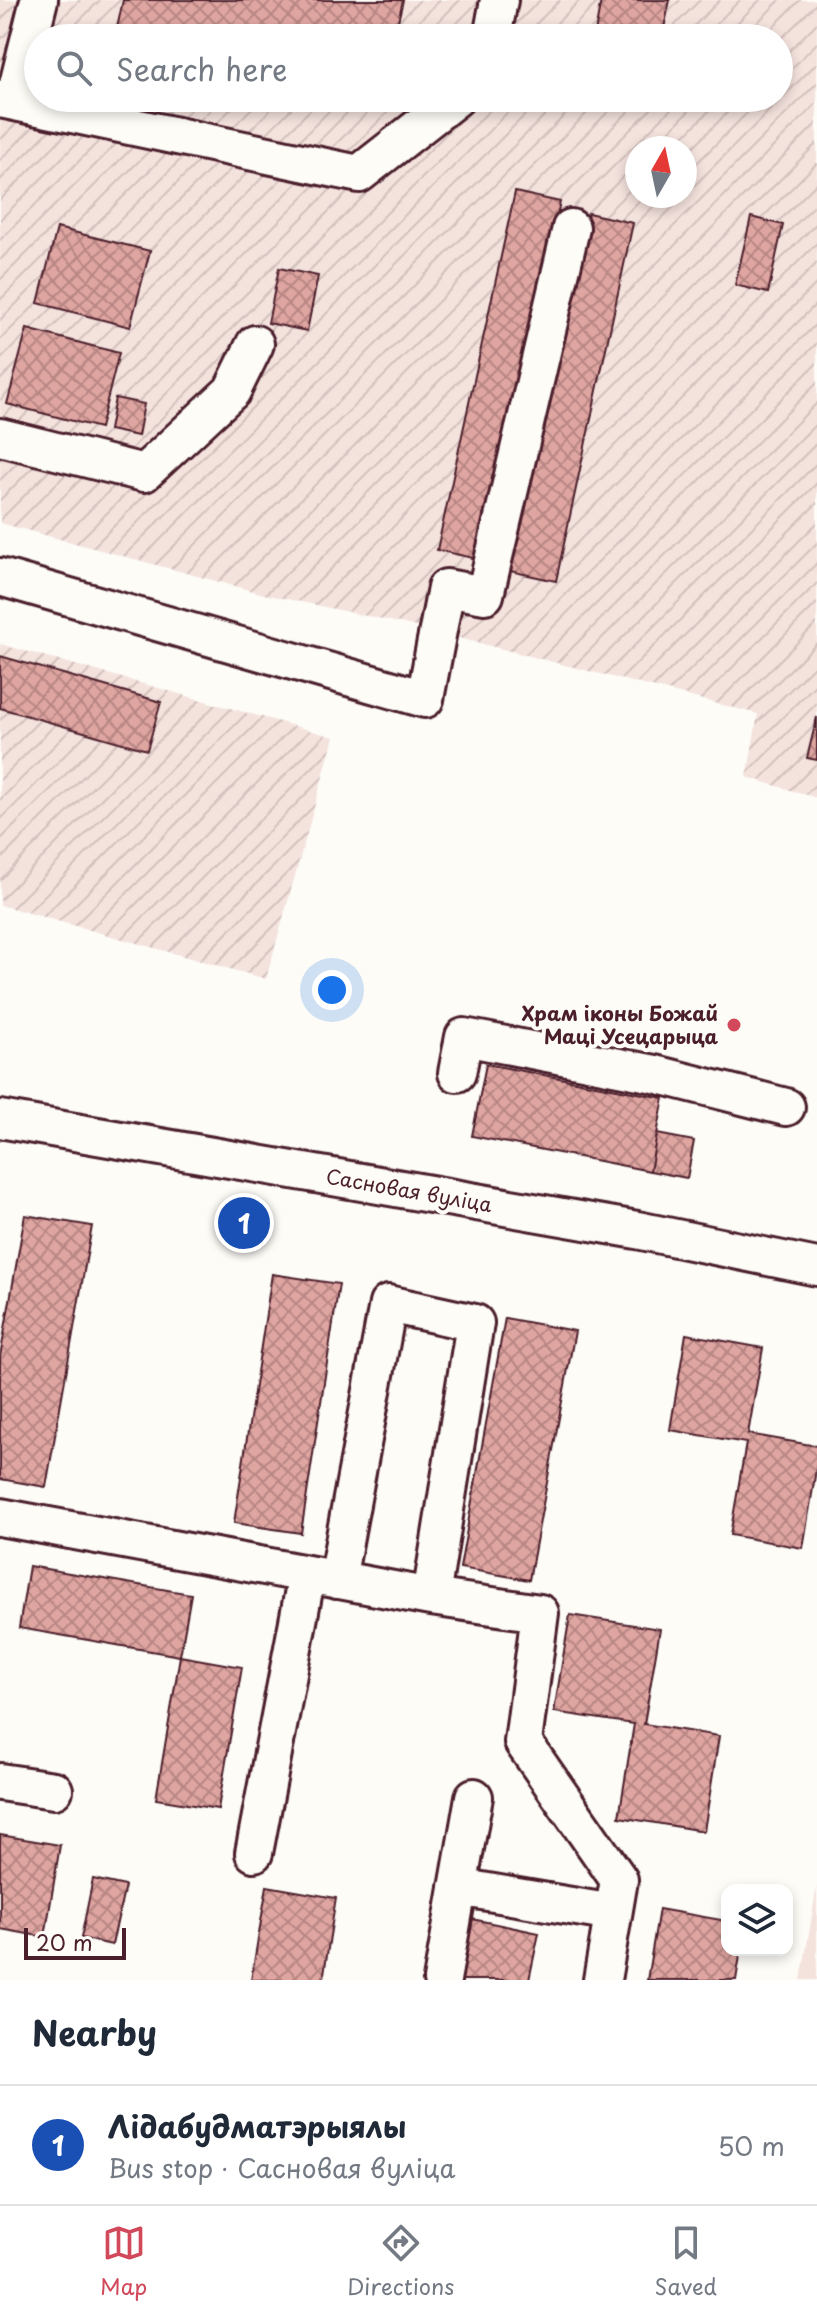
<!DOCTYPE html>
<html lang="en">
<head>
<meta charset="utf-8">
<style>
	:root { --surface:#fff; --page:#f6f6f7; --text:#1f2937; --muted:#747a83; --line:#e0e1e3; --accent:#d1495b }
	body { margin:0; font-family:"Playpen Sans",sans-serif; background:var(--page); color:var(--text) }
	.controls { position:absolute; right:24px; bottom:24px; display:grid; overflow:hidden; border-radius:16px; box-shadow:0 4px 12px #0003 }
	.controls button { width:72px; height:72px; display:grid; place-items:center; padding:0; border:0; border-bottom:2px solid var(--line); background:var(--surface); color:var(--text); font:40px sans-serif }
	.compass { position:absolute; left:625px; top:136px; width:72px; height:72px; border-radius:50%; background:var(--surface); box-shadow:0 4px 12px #0003; rotate:9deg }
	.scale { position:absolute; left:24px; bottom:20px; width:102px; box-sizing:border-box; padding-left:8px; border:4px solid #4a1f2b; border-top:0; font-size:22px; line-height:28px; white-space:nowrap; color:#4a1f2b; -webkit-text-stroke:6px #fdfcf7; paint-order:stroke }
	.you { position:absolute; left:332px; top:990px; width:28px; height:28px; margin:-20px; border:6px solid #fff; border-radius:50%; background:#1a73e8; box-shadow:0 0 0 12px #1a73e833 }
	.badge { display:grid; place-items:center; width:52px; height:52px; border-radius:50%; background:var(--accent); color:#fff; font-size:26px; font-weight:700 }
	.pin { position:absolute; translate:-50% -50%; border:4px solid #fff; box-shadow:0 2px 8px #0006 }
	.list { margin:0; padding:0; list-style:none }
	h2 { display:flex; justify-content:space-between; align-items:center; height:104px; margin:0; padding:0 32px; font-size:34px }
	h2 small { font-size:26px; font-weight:400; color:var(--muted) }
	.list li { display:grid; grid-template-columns:52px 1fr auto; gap:24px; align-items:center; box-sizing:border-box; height:120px; padding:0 32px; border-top:2px solid var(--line) }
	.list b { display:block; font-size:30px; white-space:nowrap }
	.list p { margin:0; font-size:26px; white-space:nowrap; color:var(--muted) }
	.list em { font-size:26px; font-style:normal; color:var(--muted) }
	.icon { flex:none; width:44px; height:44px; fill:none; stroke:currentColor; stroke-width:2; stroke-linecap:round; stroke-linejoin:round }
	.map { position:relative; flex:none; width:817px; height:1980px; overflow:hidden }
	.search { position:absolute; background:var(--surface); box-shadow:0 4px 12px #0003; left:24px; right:24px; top:24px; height:88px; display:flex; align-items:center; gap:20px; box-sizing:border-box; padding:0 28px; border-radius:44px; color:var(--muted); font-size:30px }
	.sheet { height:224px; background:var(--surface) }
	nav { display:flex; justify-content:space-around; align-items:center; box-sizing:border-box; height:112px; border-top:2px solid var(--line); background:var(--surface); font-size:22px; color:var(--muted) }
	nav a { display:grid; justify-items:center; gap:4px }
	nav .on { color:var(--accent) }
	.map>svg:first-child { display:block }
	.built { fill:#f4e2dd }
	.industrial { fill:url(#industrial-furrows); fill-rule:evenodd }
	.building { fill:url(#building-cross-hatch); stroke:#4a1f2b; stroke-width:2 }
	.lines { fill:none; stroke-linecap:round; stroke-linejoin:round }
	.minor-casing { stroke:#4a1f2b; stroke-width:42 }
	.minor { stroke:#fdfcf7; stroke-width:36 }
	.poi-dot { fill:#d1495b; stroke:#fdfcf7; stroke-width:3 }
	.labels { text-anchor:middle; stroke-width:8; stroke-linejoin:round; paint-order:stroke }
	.poi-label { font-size:20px; font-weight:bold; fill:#4a1f2b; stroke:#fdfcf7; text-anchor:end }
	.street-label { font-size:20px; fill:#4a1f2b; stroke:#fdfcf7 }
</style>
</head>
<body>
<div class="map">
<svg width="817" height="1980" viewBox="0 0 817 1980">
	<defs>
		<pattern id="industrial-furrows" width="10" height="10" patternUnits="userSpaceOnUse" patternTransform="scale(2)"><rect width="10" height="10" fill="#f4e2dd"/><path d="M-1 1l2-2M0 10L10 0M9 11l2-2" fill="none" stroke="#d3c1be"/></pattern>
		<pattern id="building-cross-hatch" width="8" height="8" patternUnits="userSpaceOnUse" patternTransform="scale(2)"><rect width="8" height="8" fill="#dfa5a1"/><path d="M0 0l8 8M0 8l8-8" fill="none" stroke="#b78683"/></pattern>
	</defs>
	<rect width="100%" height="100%" fill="#fdfcf7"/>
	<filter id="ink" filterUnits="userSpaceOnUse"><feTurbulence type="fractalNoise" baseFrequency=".0125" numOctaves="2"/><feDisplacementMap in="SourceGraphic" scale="16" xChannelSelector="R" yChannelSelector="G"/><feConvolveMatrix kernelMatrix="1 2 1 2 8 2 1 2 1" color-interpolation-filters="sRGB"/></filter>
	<g filter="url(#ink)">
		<path class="built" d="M817 1886V1980H801Z"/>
		<path class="industrial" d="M0 0H817V798L747 777 758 714 404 624 264 594 0 523ZM38 38H779V98H38ZM637 148H685V196H637Z
			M0 644 334 737 266 979 0 905Z"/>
		<path class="building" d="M123 0H403L394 38H115Z
			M601 0H670L662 38H594Z
			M322 98H380L377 111Z
			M515 192 560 202 482 560 437 550Z
			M588 213 633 223 556 581 510 571Z
			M751 217 783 225 768 293 735 285Z
			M57 228 150 251 130 327 38 303Z
			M279 268 318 276 307 331 268 323Z
			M27 329 119 353 100 428 7 404Z
			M115 398 144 404 138 436 109 430Z
			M0 656 161 702 147 750 0 708Z
			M817 717V760L807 758Z
			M486 1064 664 1098 650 1171 472 1136Z
			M657 1134 694 1141 687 1178 650 1171Z
			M25 1215 92 1226 46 1487 0 1479V1357Z
			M272 1274 339 1284 301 1533 234 1523Z
			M505 1318 575 1331 529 1580 460 1568Z
			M686 1334 763 1348 748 1434 817 1446V1464L803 1548 730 1535 746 1443 670 1430Z
			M29 1566 191 1594 180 1656 19 1628Z
			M570 1615 660 1629 644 1724 719 1736 704 1831 619 1817 634 1724 554 1712Z
			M180 1656 242 1667 218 1809 156 1799Z
			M0 1835 60 1845 45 1937 0 1929Z
			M93 1879 125 1886 112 1945 81 1938Z
			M267 1886 336 1898 323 1980H251Z
			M659 1909 727 1921V1950H741L736 1980H647Z
			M472 1919 539 1933 529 1980H460Z"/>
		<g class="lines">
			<defs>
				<path id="minor" d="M492 38 499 0
					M0 99 359 174 456 98
					M14 101 39 0
					M0 437 144 473 232 391 255 344
					M0 577 425 699 446 588 485 595 571 228
					M457 1073 464 1037 655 1074 786 1107
					M0 1119 637 1230 817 1267
					M0 1517 431 1597 540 1613 523 1742 619 1880 602 1980
					M337 1580 388 1304 475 1323 431 1597
					M0 1782 54 1790
					M254 1853 307 1574
					M458 1887 613 1913
					M442 1980 474 1797"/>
			</defs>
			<use href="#minor" class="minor-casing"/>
			<use href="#minor" class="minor"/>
		</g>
	</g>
	<circle class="poi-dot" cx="734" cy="1025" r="8"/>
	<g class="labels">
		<g class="poi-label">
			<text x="718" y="1021">Храм іконы Божай<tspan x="718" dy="23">Маці Усецарыца</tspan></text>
		</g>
		<g class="street-label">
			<text transform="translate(409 1191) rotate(10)" y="7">Сасновая вуліца</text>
		</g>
	</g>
</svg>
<div class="controls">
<button><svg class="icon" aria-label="layers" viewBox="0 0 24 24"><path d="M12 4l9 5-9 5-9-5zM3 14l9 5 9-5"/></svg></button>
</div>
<svg class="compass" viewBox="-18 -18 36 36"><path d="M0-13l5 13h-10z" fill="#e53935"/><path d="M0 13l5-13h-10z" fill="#747a83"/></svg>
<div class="scale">20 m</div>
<div class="you"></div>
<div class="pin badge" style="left:244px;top:1223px;background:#1a4fb4">1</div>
<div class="search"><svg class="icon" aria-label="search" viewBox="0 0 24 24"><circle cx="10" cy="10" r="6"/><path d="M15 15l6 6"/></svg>Search here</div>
</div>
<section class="sheet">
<h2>Nearby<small></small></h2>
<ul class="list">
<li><span class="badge" style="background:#1a4fb4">1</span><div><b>Лідабудматэрыялы</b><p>Bus stop · Сасновая вуліца</p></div><em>50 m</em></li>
</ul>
</section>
<nav>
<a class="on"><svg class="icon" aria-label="map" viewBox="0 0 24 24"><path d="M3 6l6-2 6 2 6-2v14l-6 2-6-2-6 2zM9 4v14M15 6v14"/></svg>Map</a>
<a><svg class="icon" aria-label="directions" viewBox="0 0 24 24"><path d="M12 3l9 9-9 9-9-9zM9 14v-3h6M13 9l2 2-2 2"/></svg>Directions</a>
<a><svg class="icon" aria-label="saved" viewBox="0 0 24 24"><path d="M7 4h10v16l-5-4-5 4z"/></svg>Saved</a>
</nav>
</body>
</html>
